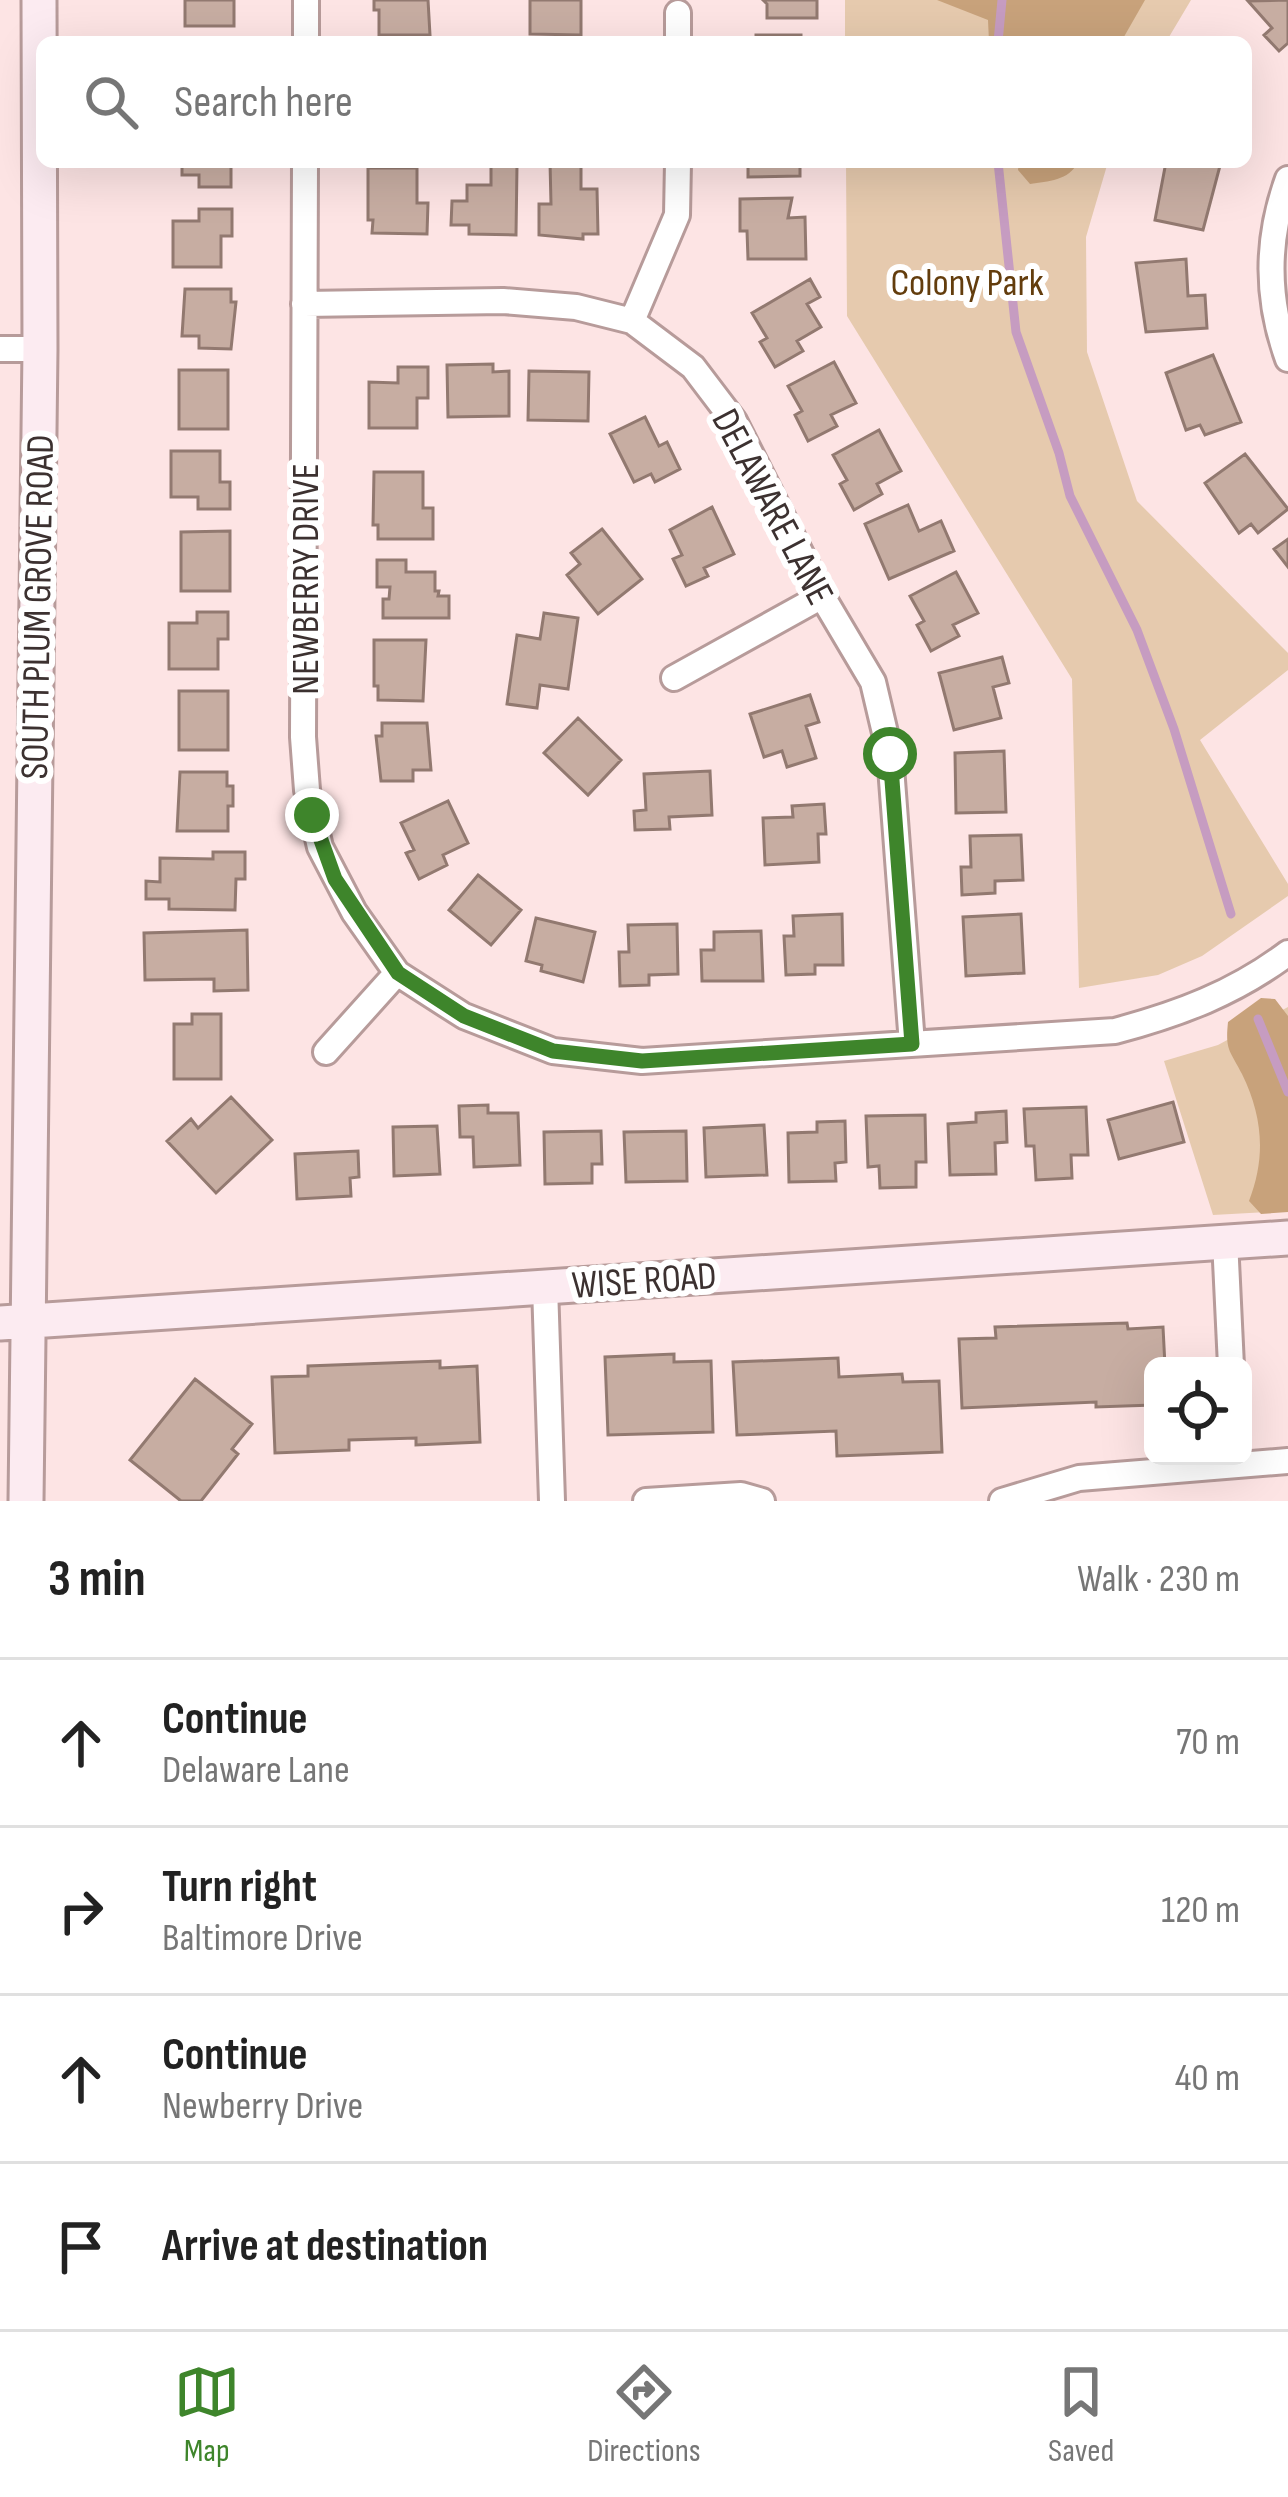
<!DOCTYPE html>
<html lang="en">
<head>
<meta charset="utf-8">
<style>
	:root { --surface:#fff; --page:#f6f6f6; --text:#222; --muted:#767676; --line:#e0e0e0; --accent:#3e852b }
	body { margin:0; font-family:"Sofia Sans Condensed",sans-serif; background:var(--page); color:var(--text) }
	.controls { position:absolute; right:36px; bottom:36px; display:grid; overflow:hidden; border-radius:18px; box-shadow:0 12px 48px #0002 }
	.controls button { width:108px; height:108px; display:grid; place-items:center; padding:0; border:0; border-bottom:3px solid var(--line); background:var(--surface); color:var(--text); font:60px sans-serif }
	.stop { position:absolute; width:36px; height:36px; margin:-27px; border:9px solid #3e852b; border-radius:50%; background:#fff }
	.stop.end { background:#3e852b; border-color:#fff; box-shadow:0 3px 12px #0008 }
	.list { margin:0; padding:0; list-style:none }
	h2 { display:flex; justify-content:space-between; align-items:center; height:156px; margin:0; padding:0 48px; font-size:51px }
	h2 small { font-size:39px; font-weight:400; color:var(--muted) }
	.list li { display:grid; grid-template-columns:78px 1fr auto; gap:36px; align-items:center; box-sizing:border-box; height:168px; padding:0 48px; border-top:3px solid var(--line) }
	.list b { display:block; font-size:45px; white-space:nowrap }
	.list p { margin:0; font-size:39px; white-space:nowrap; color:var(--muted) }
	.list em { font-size:39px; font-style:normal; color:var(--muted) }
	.icon { flex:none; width:66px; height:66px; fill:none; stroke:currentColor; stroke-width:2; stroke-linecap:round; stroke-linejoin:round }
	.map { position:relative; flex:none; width:1288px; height:1501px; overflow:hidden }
	.search { position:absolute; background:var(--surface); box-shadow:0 12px 48px #0002; left:36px; right:36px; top:36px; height:132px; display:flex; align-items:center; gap:30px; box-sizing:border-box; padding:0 42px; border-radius:18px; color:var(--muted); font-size:45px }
	.sheet { height:828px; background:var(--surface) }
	nav { display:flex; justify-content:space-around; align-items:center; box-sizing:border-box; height:168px; border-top:3px solid var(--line); background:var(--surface); font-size:33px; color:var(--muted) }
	nav a { display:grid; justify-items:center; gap:6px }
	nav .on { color:var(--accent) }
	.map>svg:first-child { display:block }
	.green { fill:#e6caae }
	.forest { fill:#c8a27b }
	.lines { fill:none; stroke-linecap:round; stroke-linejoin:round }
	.stream { stroke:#c69cc1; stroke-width:9 }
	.building { fill:#c7ada2; stroke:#927970; stroke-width:3 }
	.street-casing { stroke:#b79b9a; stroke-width:30 }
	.secondary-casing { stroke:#b79b9a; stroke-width:39 }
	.street { stroke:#fff; stroke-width:24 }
	.secondary { stroke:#fcebf1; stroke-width:33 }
	.route { stroke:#3e852b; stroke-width:15 }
	.labels { text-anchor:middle; stroke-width:12; stroke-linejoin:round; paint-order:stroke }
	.park-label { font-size:39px; fill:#633d0d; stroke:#fff }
	.street-label { font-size:39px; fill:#3c3130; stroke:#fff }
</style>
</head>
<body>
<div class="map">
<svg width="1288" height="1501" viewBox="0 0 1288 1501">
	<rect width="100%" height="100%" fill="#fde4e4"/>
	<path class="green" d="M845 0H1191L1166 42H845Z
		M846 162H1108L1086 237 1087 352 1137 501 1288 653V670L1200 740 1288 884V896L1202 956 1158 975 1079 988 1072 679 847 316Z
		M1288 1007V1211L1213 1215 1164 1061 1218 1045Z"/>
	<path class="forest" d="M937 0H1145L1121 42H989L988 20Z
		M1019 162H1078C1069 181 1048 181 1030 184L1018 170Z
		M1261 998 1275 999 1288 1016V1212L1261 1214 1249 1201C1266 1157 1263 1117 1242 1074 1230 1050 1225 1051 1228 1022Z"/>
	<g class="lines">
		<path class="stream" d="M998 42 1002 0
			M998 162 1016 332 1059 453 1070 496 1137 630 1174 729 1231 914
			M1258 1019 1288 1092"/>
	</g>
	<path class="building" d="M185 0H234V26H185Z
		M374 0H428L430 35H379V10H374Z
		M530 0H581V35L530 34Z
		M763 0H817V18H767V4Z
		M1288 0V43L1279 51 1264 35 1272 28 1248 1Z
		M756 35H801V42H756Z
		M182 162H231V187H199V175H182Z
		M550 162H581V189H597L598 234H583V239L539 235V204H551Z
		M748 162H800V176L748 177Z
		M1166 162H1221L1203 230 1155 220Z
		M491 164 517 165 516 235 469 234V225H451L452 201H467V185H491Z
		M368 168H417V203H428L427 234 372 233 373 220H368Z
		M792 198 788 218 805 217 806 259H748L747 231H740V199Z
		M199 209H232V236H221V267H173V221H199Z
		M1186 259 1188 296 1205 295 1207 328 1146 332 1136 263Z
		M810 279 820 297 807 304 821 327 797 341 803 351 775 367 760 342 767 338 752 313Z
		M185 289H231V302H236L231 349 199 348V336H182Z
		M1213 355 1241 422 1205 435 1200 425 1186 430 1166 373Z
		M834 362 856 403 831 415 837 426 808 441 795 415 802 411 788 386Z
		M493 364V372L509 371V416L448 417 447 365Z
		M398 367H428V398H417V428H369V382L398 383Z
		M179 370H228V429H179Z
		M529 371 589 372 588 421 528 420Z
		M645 417 659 446 667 442 680 469 655 482 651 474 634 482 610 434Z
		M879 430 901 471 877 484 882 494 854 510 840 484 847 480 833 455Z
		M171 451H220V482H230V509H198V497H171Z
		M1245 454 1288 509 1258 533 1251 524 1239 533 1205 483Z
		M374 472H423V508H433V539H378V525H373Z
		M908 505 919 531 941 521 954 551 889 579 865 524Z
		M712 507 734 554 704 568 708 576 686 586 673 559 682 555 670 530Z
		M602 529 642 579 598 614 567 575 580 564 571 553Z
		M230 531V591H181V532Z
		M1288 539V567L1274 549Z
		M377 560H406V572H435V591H439L438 596H449V618H383V599H389L390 587H377Z
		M956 572 978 613 953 625 959 636 931 651 917 625 924 621 910 596Z
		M197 612H228V639H218V669H169V623H197Z
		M544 613 578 618 568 689 540 685 537 708 507 704 517 635 540 639Z
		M374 640H426L423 701 378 700V686H374Z
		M1002 657 1009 683 993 687 1001 718 954 730 939 673Z
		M179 691H228V750H179Z
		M810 695 819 722 806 726 816 758 787 767 782 751 764 757 750 714Z
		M578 718 621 760 588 795 544 753Z
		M382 723H427L431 770H413V781H381L376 736H382Z
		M1004 751 1006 812 956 813 955 753Z
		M710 771 712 815 669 817 670 829 635 830 634 811 646 810 644 774Z
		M180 772H227V786H233V806H228V831H177Z
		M448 801 468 843 443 855 447 865 419 879 406 853 414 850 401 823Z
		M824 804 826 834H818L819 862 765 865 763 818 793 817 792 806Z
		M1021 835 1023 880 995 881V893L962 895 961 867H971L970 836Z
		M213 852H245V879H236L235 910 169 909V899H146V881L160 882V858L213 859Z
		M478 875 521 910 491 945 449 910Z
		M842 914 843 965H815V974L786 975 784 936H794L793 916Z
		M1021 914 1024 973 966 976 963 917Z
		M536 918 595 932 583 982 541 971 542 965 526 961Z
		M677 924 678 974 649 975V985L620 986 619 952H629L628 925Z
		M247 930 248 990 214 991V979L145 980 144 933Z
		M761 931 763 981H702L701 950H714V932Z
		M192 1014H221V1079H174V1024H192Z
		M231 1097 272 1140 216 1193 167 1141 191 1119 198 1128Z
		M1173 1102 1184 1142 1119 1159 1108 1120Z
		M488 1105V1113H518L520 1165 474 1167 473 1137H460L459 1106Z
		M1086 1107 1088 1155H1071L1072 1178 1036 1180 1034 1146H1026L1024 1109Z
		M1006 1111 1007 1142 995 1143 996 1174 950 1175 948 1124 976 1122V1113Z
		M925 1115 926 1162H916V1187L880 1188 879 1166 868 1167 866 1116Z
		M845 1121 846 1162 835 1163 836 1181 789 1182 788 1133 817 1132V1122Z
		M764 1125 767 1175 706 1177 704 1128Z
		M437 1126 440 1174 394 1176 393 1127Z
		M601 1131 602 1164H592V1183L545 1184 544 1132Z
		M686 1131 687 1181 626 1182 624 1132Z
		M358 1151 359 1177 350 1178 351 1196 297 1199 295 1154Z
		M1127 1323 1128 1329 1163 1327 1165 1366H1153V1405L1096 1407V1402L962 1408 959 1339 996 1338 995 1327Z
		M674 1354V1362L711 1361 713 1432 608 1435 605 1357Z
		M838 1358 839 1377 902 1374 903 1382 939 1381 942 1452 837 1456 836 1431 737 1435 733 1362Z
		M440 1361V1368L477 1366 480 1442 416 1445V1438L349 1440V1450L275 1453 272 1377 308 1376V1366Z
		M195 1379 252 1424 232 1449 238 1454 201 1501H181L130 1460Z"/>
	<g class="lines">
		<defs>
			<path id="street" d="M306 42V0
				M678 42V13
				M305 162 303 737 307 790 320 847 354 912 397 973 464 1016 553 1051 642 1061 1115 1031C1179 1014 1235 993 1288 953
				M1288 179C1266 239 1266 299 1288 359
				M304 304 503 301 576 307 632 321 693 367 734 421 822 596 873 682 890 754 912 1044
				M632 321 677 215 678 162
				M0 349H40
				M674 678 822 596
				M326 1052 397 973
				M1225 1240 1231 1366
				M545 1286 552 1501
				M646 1501 741 1495 762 1501
				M1002 1501 1079 1478 1288 1461"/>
			<path id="secondary" d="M0 1323 1288 1238
				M26 1501 40 349 39 0"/>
		</defs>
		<use href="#street" class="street-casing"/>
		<use href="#secondary" class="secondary-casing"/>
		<use href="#street" class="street"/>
		<use href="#secondary" class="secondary"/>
	</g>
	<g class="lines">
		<path class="route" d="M312 815 335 879 398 973 464 1016 553 1051 642 1061 912 1044 890 754"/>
	</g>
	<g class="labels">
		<g class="park-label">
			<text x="967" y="295">Colony Park</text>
		</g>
		<g class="street-label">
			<text transform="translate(774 506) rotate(62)" y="14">DELAWARE LANE</text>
			<text transform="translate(304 579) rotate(-90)" y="14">NEWBERRY DRIVE</text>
			<text transform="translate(36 607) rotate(-89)" y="14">SOUTH PLUM GROVE ROAD</text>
			<text transform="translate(644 1279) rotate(-4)" y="14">WISE ROAD</text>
		</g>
	</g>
</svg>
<div class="controls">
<button><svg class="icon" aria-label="locate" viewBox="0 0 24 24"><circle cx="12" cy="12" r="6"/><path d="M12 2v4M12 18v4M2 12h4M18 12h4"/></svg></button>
</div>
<div class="stop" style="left:890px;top:754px"></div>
<div class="stop end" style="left:312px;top:815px"></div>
<div class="search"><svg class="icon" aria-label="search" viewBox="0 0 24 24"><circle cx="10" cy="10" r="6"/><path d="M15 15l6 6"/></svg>Search here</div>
</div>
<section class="sheet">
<h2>3 min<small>Walk · 230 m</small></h2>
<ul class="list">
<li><svg class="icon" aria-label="ahead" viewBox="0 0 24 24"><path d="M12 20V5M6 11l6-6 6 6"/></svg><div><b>Continue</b><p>Delaware Lane</p></div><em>70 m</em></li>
<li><svg class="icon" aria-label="right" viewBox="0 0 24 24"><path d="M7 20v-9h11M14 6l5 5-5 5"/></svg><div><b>Turn right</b><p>Baltimore Drive</p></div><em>120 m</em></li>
<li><svg class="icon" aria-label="ahead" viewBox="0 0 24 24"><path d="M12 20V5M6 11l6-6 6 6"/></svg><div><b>Continue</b><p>Newberry Drive</p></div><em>40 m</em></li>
<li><svg class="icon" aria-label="arrive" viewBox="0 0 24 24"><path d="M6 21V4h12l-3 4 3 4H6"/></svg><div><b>Arrive at destination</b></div></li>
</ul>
</section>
<nav>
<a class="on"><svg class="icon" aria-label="map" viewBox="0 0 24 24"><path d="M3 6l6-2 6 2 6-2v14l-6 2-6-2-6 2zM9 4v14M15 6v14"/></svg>Map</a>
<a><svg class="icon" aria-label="directions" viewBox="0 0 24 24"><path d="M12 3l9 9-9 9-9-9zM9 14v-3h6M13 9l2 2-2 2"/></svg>Directions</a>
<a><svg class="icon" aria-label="saved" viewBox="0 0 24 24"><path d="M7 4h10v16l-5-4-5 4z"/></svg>Saved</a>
</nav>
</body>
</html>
